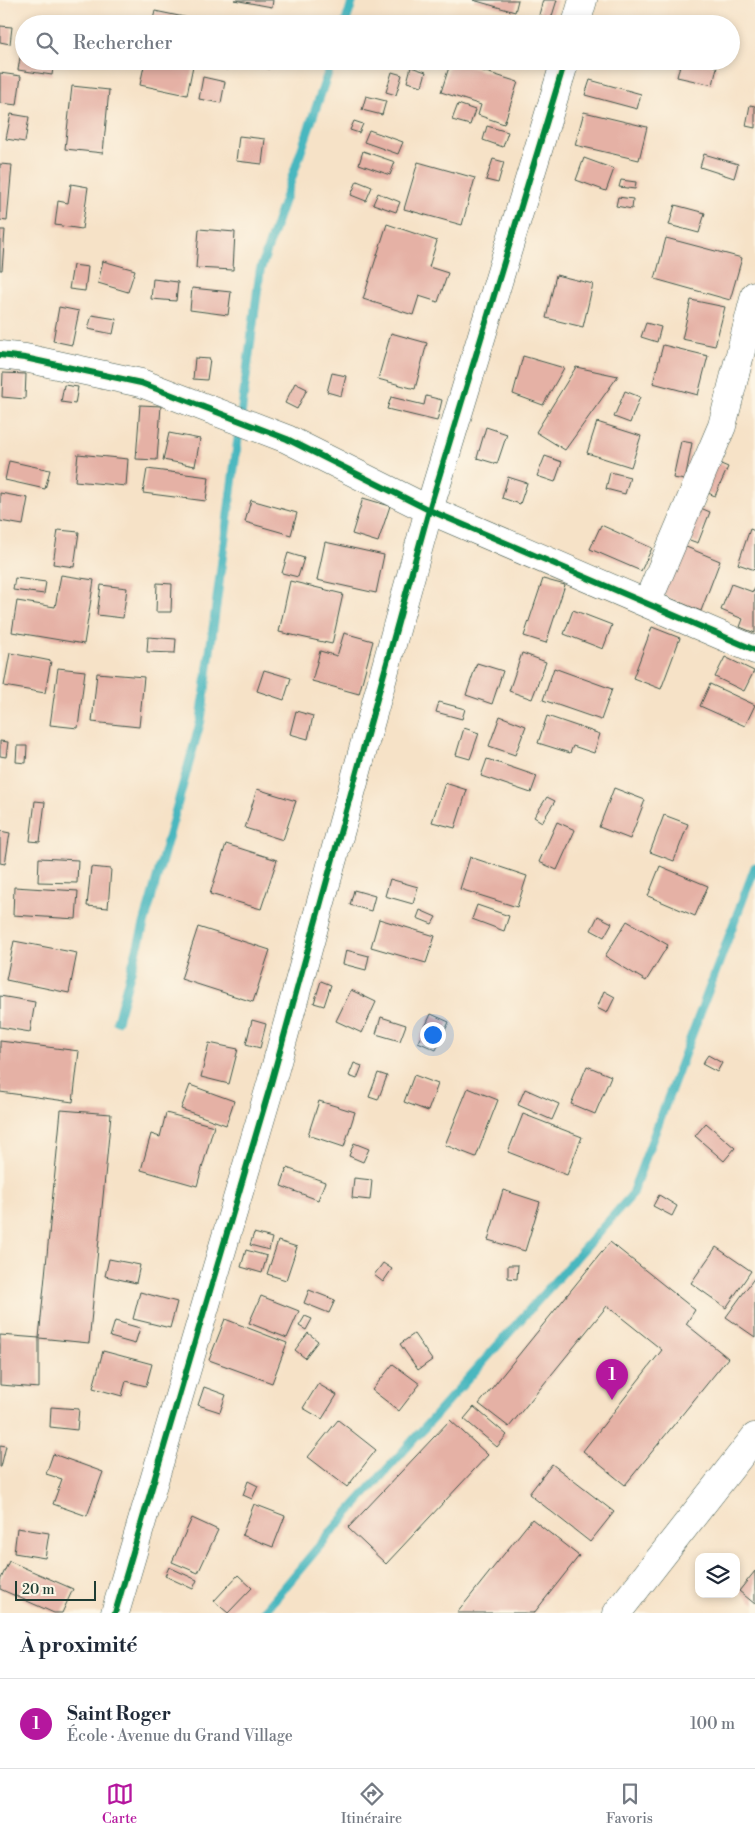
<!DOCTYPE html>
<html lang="fr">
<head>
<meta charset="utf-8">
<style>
	:root { --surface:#fff; --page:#f2f2f3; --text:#1f2937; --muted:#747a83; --line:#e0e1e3; --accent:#b5179e }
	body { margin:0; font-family:"Libre Bodoni",serif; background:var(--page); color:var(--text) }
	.controls { position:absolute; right:15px; bottom:15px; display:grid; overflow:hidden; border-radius:10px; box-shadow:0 2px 8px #0003 }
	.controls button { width:45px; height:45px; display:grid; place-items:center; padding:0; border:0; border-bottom:1px solid var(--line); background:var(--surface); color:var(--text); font:25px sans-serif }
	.scale { position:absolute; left:15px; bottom:12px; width:81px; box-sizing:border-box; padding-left:5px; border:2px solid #1f3d34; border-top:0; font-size:14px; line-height:18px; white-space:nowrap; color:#1f3d34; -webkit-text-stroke:4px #fcf5e5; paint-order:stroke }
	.you { position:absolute; left:432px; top:1034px; width:18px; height:18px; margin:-12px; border:4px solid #fff; border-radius:50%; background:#1a73e8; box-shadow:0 0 0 8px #1a73e833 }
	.badge { display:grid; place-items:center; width:32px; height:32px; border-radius:50%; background:var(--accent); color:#fff; font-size:16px; font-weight:700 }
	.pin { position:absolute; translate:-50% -41px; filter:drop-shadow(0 1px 2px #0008) }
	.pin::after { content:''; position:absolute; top:26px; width:18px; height:15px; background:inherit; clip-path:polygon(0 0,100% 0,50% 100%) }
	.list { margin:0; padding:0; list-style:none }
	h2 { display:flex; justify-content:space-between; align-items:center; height:65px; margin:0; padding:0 20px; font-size:21px }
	h2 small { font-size:16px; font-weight:400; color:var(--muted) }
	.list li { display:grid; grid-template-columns:32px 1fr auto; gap:15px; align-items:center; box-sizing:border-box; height:90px; padding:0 20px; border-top:1px solid var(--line) }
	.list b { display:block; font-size:19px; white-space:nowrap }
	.list p { margin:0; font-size:16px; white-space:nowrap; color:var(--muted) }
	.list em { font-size:16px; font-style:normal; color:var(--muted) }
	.icon { flex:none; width:28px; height:28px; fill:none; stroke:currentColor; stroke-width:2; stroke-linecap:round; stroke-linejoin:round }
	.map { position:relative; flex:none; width:755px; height:1613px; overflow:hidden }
	.search { position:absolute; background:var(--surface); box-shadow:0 2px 8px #0003; left:15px; right:15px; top:15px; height:55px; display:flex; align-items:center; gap:12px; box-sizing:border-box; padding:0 18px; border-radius:28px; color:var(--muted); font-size:19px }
	.sheet { height:155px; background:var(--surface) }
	nav { display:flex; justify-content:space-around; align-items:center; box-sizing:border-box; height:70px; border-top:1px solid var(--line); background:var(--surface); font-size:14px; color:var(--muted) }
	nav a { display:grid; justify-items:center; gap:2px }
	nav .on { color:var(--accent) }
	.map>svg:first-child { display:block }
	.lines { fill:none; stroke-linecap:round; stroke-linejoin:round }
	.stream { stroke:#48b7bf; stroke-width:9 }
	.building { fill:#e5b1a5 }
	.street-casing { stroke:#3f564a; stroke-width:29 }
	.secondary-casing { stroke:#3f564a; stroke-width:29 }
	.street { stroke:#fff; stroke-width:28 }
	.secondary { stroke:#fff; stroke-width:28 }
	.cycleway-casing { stroke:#fcf5e5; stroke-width:9 }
	.cycleway { stroke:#00873e; stroke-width:6 }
</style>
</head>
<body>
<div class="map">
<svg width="755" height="1613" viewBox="0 0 755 1613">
	<rect width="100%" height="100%" fill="#fcf5e5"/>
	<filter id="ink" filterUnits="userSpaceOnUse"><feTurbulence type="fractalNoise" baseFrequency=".02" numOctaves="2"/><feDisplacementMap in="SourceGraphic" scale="10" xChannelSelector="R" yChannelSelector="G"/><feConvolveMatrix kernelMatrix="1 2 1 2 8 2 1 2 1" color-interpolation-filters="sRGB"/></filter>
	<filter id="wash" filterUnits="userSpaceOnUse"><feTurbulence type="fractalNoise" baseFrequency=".0096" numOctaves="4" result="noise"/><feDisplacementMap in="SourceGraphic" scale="20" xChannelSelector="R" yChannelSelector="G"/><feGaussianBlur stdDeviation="1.12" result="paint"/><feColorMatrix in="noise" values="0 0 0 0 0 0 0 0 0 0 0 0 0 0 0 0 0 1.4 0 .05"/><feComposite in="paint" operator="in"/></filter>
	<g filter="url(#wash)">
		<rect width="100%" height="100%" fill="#f6e2c7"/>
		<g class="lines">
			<path class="stream" d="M345 24 353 0
				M117 1021 201 720 260 271 332 61
				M263 1613 332 1531 631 1196 755 867"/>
		</g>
		<g id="blocks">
			<path class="building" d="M234 0H273L272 7Z
				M473 0H518L515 12Z
				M543 0H557L551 19 539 15Z
				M155 11 203 21 202 24H152Z
				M251 15 298 23V24H249Z
				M0 26 12 27 10 44 0 42Z
				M23 39 24 61H54L52 75 18 70Z
				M145 61H194L187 95 140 85Z
				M207 61H230L228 70 206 66Z
				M248 61H271L269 69 247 64Z
				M451 61 518 82 504 124 478 115 481 105 441 92Z
				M681 61H694L717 67 713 85 677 77Z
				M411 67 426 72 422 86 407 82Z
				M392 72 402 75 396 95 386 92Z
				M0 73 21 76 17 105 0 103Z
				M203 77 225 82 221 103 199 99Z
				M590 80 641 94 637 109 585 95Z
				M72 86 109 90 103 153 65 149Z
				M366 96 386 101 382 115 362 110Z
				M458 104 475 110 470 125 452 120Z
				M750 105 755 106V128L746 126Z
				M584 112 647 127 639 160 575 145Z
				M11 114 29 117 25 142 6 139Z
				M354 121 363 124 359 133 350 130Z
				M487 126 508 132 503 147 483 140Z
				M369 130 403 142 398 154 364 142Z
				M239 136 265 139 262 164 236 161Z
				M363 151 395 162 390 175 359 164Z
				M704 154 738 164 734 178 700 167Z
				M584 158 614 169 606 191 576 180Z
				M493 159 504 162 498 183 486 180Z
				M418 162 475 178 462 225 404 209Z
				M0 164 12 165 7 221 0 220Z
				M621 180 636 182 635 189 619 187Z
				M357 181 372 187 366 201 351 195Z
				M71 184 88 187 82 229 55 225 58 201 68 203Z
				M378 193 400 202 396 212 373 204Z
				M618 197 633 199 632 209 616 206Z
				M675 205 705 213 699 233 669 225Z
				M387 224 437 241 429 267 448 273 438 302 419 296 413 315 363 299Z
				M199 229 235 232 233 270 196 268Z
				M0 230H5L2 270H0Z
				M666 238 742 258 730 300 655 279Z
				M103 261 135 270 128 292 98 283Z
				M73 265 88 267 85 291 69 289Z
				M556 275 593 284 583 327 546 318Z
				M153 279 178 282 176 301 151 299Z
				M192 288 231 292 228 315 190 310Z
				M691 300 725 307 715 346 682 339Z
				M59 307 79 311 72 345 53 341Z
				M92 315 116 319 113 334 88 329Z
				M646 323 661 327 657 342 641 337Z
				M391 333 427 343 415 389 378 379Z
				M663 345 708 356 698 395 653 383Z
				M523 356 564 368 543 405 513 394Z
				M195 358 210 359 207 380 193 379Z
				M576 367 618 376 565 450 536 432Z
				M3 373 26 374 25 399 2 397Z
				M332 373 346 376 341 396 327 392Z
				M295 383 307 389 297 409 285 403Z
				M64 385 78 387 75 404 61 402Z
				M625 391 640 397 630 423 614 417Z
				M426 396 442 400 437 421 387 409 391 397 424 405Z
				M140 405 161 406 157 460 136 459Z
				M597 422 641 436 631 467 587 453Z
				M486 427 507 434 497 464 477 458Z
				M169 433 200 439 195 466 163 460Z
				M681 441 692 443 685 480 673 478Z
				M78 454 128 459 126 486 75 481Z
				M545 456 562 462 555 482 537 476Z
				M9 461 50 470 45 489 5 480Z
				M714 461 728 467 715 496 701 490Z
				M147 469 209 477 206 501 143 493Z
				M610 472 630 477 625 494 606 489Z
				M508 477 527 483 520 504 502 498Z
				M0 493 28 498 23 525 0 521Z
				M363 498 390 506 378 542 352 534Z
				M251 500 297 513 291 535 245 522Z
				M696 506 710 512 698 543 684 538Z
				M601 525 652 548 641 571 590 549Z
				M750 529 755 531V570L738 564Z
				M58 530 79 532 74 567 53 564Z
				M325 542 384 555 376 593 317 580Z
				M679 544 720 561 701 611 660 594Z
				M288 553 304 558 298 577 282 573Z
				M61 575 94 580 84 644 12 632 17 601 55 607Z
				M15 578 46 582 44 594 13 590Z
				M543 579 565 585 546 643 524 636Z
				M290 581 343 594 332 644 279 632Z
				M157 583 172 584 171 612H156Z
				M731 584 753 592 755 588V633L740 627 743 619 721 610Z
				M101 585 127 588 123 618 97 615Z
				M573 610 612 625 603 649 564 634Z
				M652 627 680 638 661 689 633 678Z
				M344 633 373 641 359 694 312 681 320 651 337 656Z
				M148 637 176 639 175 653 147 652Z
				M10 653 51 661 45 693 4 686Z
				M522 653 546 662 532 699 509 691Z
				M725 657 754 671 744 691 715 677Z
				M477 663 503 671 492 704 466 695Z
				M58 668 85 671 78 728 50 725Z
				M554 668 612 689 601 720 543 700Z
				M264 670 291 678 284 700 257 691Z
				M97 673 144 677 139 727 92 722Z
				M710 684 755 705 745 726 700 706Z
				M439 702 465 709 462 719 436 712Z
				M296 711 313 716 308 739 290 734Z
				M500 716 526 726 515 755 489 746Z
				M547 716 600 734 594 753 573 746 570 753 538 743Z
				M464 728 479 733 470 759 456 755Z
				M0 741 8 742 6 757 0 756Z
				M17 746H27L26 763 16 762Z
				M487 759 537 776 531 793 481 776Z
				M445 783 467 790 455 828 432 822Z
				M614 788 645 800 630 839 599 827Z
				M257 789 296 801 283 840 245 828Z
				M547 797 555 801 542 822 534 817Z
				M35 801 45 802 40 842 30 841Z
				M664 815 688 824 674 861 650 852Z
				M557 822 575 830 557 870 539 862Z
				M0 831 10 833 5 864 0 863Z
				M226 844 277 860 261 909 210 894Z
				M470 857 527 876 517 907 460 889Z
				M39 858 78 860 77 883 38 882Z
				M660 866 708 886 695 916 648 896Z
				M91 867 111 869 108 908 87 906Z
				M390 879 418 887 413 904 385 896Z
				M14 887 78 891 76 919 13 915Z
				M354 890 375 896 371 911 350 905Z
				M477 905 509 916 504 931 472 919Z
				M420 910 436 917 432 924 417 918Z
				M598 916 612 923 604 937 591 930Z
				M379 919 435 936 426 963 371 947Z
				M627 921 668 945 646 981 605 956Z
				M198 927 270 950 253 1002 181 979Z
				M14 941 77 953 69 993 6 980Z
				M346 950 369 956 366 970 343 964Z
				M321 981 331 985 324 1006 314 1003Z
				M351 990 376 1002 362 1033 336 1021Z
				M604 991 615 997 607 1013 597 1008Z
				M0 996 35 1002 30 1032 0 1027Z
				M431 1014 449 1022 436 1050 418 1042Z
				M381 1017 406 1025 400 1041 376 1034Z
				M252 1020 266 1024 260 1048 246 1044Z
				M0 1041 79 1051 73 1102 0 1092Z
				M209 1043 238 1049 229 1084 201 1077Z
				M708 1055 722 1063 717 1072 702 1064Z
				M354 1063 362 1066 357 1079 349 1076Z
				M587 1066 611 1076 595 1114 571 1104Z
				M378 1073 387 1076 378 1100 369 1097Z
				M414 1075 438 1084 428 1111 404 1102Z
				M190 1085 234 1101 226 1125 181 1109Z
				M468 1088 498 1100 476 1157 445 1145Z
				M525 1089 559 1104 552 1120 518 1105Z
				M319 1101 355 1112 344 1147 308 1135Z
				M61 1110 111 1114 89 1343 39 1338V1388L0 1385V1335L39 1338Z
				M166 1113 214 1126 197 1186 141 1170 151 1134 160 1137Z
				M523 1114 582 1137 567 1175 508 1152Z
				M706 1123 735 1148 724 1161 695 1136Z
				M354 1143 369 1149 363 1162 349 1156Z
				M287 1168 325 1182 318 1200 281 1186Z
				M354 1178 372 1180 370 1200 352 1198Z
				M503 1190 540 1202 525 1251 488 1240Z
				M659 1195 677 1206 672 1216 653 1206Z
				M254 1233 272 1238 269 1250 250 1245Z
				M278 1241 297 1247 286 1280 267 1274Z
				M610 1242 695 1310 686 1324 728 1358 625 1485 583 1451 662 1350 607 1306 509 1427 479 1404Z
				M716 1247 751 1271 726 1308 691 1283Z
				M246 1250 267 1256 262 1273 241 1267Z
				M109 1259 140 1265 136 1283 105 1276Z
				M383 1263 392 1269 383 1282 374 1275Z
				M508 1265H518L517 1279 508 1278Z
				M755 1277V1337L726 1317Z
				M309 1290 335 1300 329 1313 304 1303Z
				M140 1292 177 1302 170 1328 133 1319Z
				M261 1296 299 1311 287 1338 249 1323Z
				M305 1316 312 1319 306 1330 299 1326Z
				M225 1319 287 1343 272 1383 209 1360Z
				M115 1321 140 1328 135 1344 110 1337Z
				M308 1333 318 1341 305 1358 295 1350Z
				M414 1334 432 1360 418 1370 400 1344Z
				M103 1351 152 1364 146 1386 126 1381 122 1396 93 1388Z
				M393 1364 420 1384 399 1411 372 1390Z
				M318 1384 337 1395 322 1419 303 1408Z
				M204 1387 226 1395 220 1412 198 1405Z
				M51 1407 79 1409 77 1430 50 1427Z
				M474 1407 507 1435 497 1447 464 1419Z
				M338 1420 376 1450 347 1487 308 1457Z
				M450 1420 488 1455 386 1564 348 1528Z
				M0 1445 6 1446 1 1467H0Z
				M53 1454 103 1472 87 1516 53 1504 62 1479 46 1474Z
				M552 1464 614 1512 590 1542 529 1494Z
				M248 1481 258 1486 252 1499 243 1495Z
				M254 1504 285 1516 273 1547 242 1535Z
				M192 1518 218 1530 198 1573 172 1562Z
				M532 1519 579 1556 534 1613H457Z
				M17 1528 49 1533 45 1558 14 1553Z
				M9 1561 73 1589 62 1613H54L0 1589V1581Z
				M169 1567 197 1580 193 1589 165 1576Z
				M755 1571V1604L739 1591Z
				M238 1575 252 1588 228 1613 214 1601Z"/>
		</g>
	</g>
	<g filter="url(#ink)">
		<use href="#blocks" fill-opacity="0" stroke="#3f564a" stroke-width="1"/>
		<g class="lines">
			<defs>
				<path id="street" d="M576 24 583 0
					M0 355 25 358 141 383 287 439 429 510 755 650
					M647 603 722 426 755 295
					M115 1613 270 1087 429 510 565 61"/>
				<path id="secondary" d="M617 1613 755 1437"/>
			</defs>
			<use href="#street" class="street-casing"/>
			<use href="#secondary" class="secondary-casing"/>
			<use href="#street" class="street"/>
			<use href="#secondary" class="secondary"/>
			<defs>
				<path id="cycleway" d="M0 355 25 358 141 383 287 439 429 510 755 650
					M115 1613 270 1087 429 510 565 61"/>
			</defs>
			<use href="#cycleway" class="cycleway-casing"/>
			<use href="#cycleway" class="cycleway"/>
		</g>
	</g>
</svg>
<div class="controls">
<button><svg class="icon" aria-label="layers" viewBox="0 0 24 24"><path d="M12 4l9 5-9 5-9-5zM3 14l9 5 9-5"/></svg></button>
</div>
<div class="scale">20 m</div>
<div class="you"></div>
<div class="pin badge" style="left:612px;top:1400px">1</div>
<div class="search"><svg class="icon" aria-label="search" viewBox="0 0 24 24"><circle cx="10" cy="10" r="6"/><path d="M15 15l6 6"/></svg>Rechercher</div>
</div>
<section class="sheet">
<h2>À proximité<small></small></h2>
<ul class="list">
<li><span class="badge">1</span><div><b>Saint Roger</b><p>École · Avenue du Grand Village</p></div><em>100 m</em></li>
</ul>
</section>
<nav>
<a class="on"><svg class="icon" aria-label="map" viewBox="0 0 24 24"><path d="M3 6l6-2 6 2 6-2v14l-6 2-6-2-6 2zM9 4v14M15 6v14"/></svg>Carte</a>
<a><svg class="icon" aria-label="directions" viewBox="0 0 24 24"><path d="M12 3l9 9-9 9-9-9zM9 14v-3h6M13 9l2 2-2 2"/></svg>Itinéraire</a>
<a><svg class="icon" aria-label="saved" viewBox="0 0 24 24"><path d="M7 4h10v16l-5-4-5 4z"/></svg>Favoris</a>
</nav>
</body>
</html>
